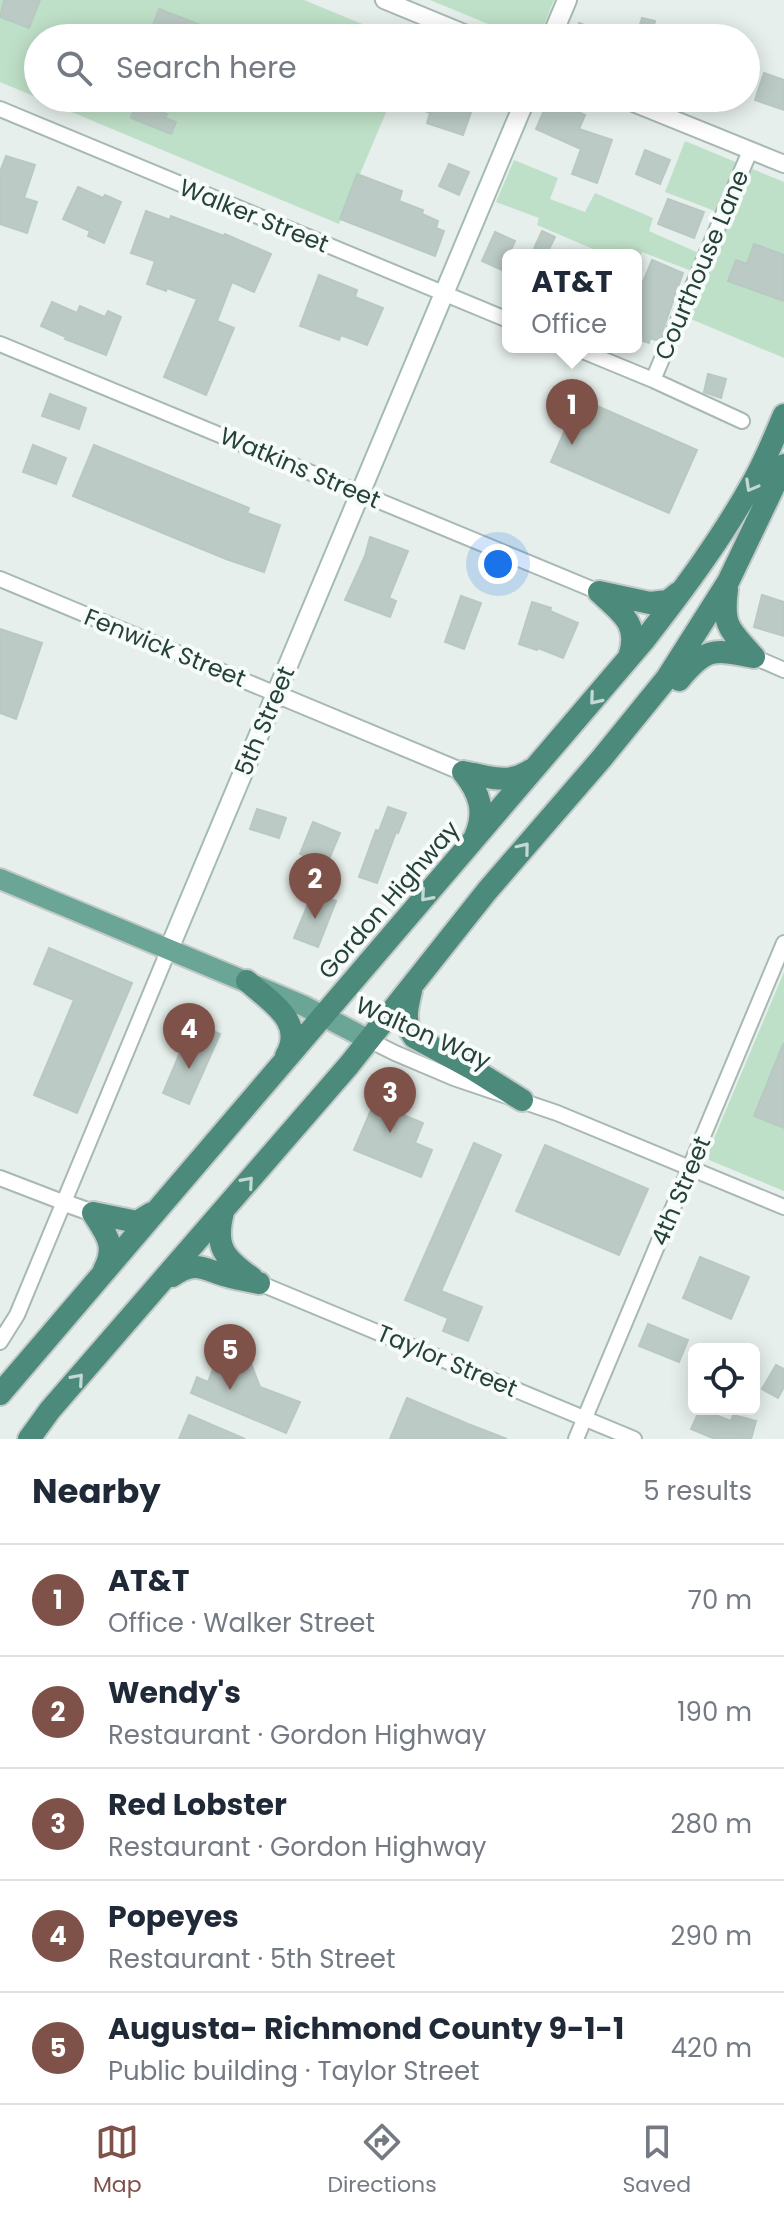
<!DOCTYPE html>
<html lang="en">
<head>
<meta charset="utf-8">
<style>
	:root { --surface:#fff; --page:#f2f2f3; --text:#1f2937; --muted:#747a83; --line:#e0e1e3; --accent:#7f5249 }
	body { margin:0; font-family:Poppins,sans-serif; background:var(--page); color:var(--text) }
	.controls { position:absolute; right:24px; bottom:24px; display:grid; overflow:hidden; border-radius:12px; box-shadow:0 4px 20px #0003 }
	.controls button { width:72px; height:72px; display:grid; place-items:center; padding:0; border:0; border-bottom:2px solid var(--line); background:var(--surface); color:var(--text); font:40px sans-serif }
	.you { position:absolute; left:498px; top:564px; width:28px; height:28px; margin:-20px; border:6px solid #fff; border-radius:50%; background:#1a73e8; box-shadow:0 0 0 12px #1a73e833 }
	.badge { display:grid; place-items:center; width:52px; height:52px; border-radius:50%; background:var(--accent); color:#fff; font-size:26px; font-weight:700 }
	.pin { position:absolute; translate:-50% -66px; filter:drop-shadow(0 2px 4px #0008) }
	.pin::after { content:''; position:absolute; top:42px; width:28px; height:24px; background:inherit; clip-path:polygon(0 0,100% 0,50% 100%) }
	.popup { position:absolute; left:502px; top:249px; width:140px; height:104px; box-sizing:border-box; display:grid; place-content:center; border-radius:12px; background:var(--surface); filter:drop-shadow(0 2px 6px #0005); font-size:26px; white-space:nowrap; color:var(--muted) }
	.popup b { font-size:30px; color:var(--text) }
	.popup::after { content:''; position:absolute; left:50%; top:100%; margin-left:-16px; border:16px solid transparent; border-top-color:var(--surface) }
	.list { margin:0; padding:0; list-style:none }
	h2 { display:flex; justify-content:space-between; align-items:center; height:104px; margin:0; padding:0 32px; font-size:34px }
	h2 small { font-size:26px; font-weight:400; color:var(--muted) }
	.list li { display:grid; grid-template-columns:52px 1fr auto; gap:24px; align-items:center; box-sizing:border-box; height:112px; padding:0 32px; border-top:2px solid var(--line) }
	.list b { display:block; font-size:30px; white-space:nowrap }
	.list p { margin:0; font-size:26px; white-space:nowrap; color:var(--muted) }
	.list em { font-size:26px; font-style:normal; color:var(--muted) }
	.icon { flex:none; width:44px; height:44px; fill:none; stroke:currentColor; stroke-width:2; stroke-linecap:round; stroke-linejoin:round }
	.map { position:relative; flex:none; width:784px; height:1439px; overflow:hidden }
	.search { position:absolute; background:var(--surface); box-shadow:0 4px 20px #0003; left:24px; right:24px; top:24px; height:88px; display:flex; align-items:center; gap:20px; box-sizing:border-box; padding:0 28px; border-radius:44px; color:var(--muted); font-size:30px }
	.sheet { height:664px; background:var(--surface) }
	nav { display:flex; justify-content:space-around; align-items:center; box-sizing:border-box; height:112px; border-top:2px solid var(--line); background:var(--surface); font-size:22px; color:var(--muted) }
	nav a { display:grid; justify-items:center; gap:4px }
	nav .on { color:var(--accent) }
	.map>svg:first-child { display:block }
	.green { fill:#bfe0c8 }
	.building { fill:#bbcac4; stroke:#b8c9c2; stroke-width:2 }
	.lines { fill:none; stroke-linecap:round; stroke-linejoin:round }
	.minor-casing { stroke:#a8b8b2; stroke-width:18 }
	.tertiary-casing { stroke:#a8b8b2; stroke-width:20 }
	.secondary-casing { stroke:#a4bbb3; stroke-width:22 }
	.primary-casing { stroke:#c2cac8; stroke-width:24 }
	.trunk-casing { stroke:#c2cac8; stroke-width:26 }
	.minor { stroke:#fff; stroke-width:14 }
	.tertiary { stroke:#fff; stroke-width:16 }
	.secondary { stroke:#fff; stroke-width:18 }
	.primary { stroke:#6aa596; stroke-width:20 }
	.trunk { stroke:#4c8a7c; stroke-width:22 }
	.oneway { stroke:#c4d9d4 }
	.labels { text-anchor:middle; stroke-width:8; stroke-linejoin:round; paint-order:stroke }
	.street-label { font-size:24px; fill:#24423a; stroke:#f7fbf9 }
</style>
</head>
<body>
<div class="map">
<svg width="784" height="1439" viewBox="0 0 784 1439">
	<rect width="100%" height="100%" fill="#e6efeb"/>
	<path class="green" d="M0 0H304L396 38H38V98H392L339 224 0 82Z
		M430 0H554L539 37 522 38Z
		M685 141 784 182V358L686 317 702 275 642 252 636 267V255H607L537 225 539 218 496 202 514 160 558 178 550 199 585 212 595 193 653 218 649 231 710 258 728 216 665 192Z
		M784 972V1191L709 1160V1153L712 1143Z"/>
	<path class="building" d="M4 0H40L29 28 0 17Z
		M159 9 231 37 230 38H148Z
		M642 18 655 21 651 38H636Z
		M579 23 616 37V38H574Z
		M764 73 784 80V110L755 100Z
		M393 98H476L463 135 427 123 430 113Z
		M549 99 585 115 579 129 612 140 597 183 572 174 581 149 536 129Z
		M136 105 150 111 151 108 167 114 165 118 176 122 171 134 131 118Z
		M645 150 670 160 660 184 636 174Z
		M6 156 35 165 24 198 37 202 27 233 0 224V172Z
		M449 164 469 172 459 195 439 186Z
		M357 174 402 191 399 201 423 210 422 214 438 221 436 228 444 231 435 256 340 219Z
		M78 187 103 198 105 195 121 202 104 243 88 236 90 231 63 219Z
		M668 199 704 212 694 238 658 224Z
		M146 211 170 220 171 216 224 236 225 234 271 254 254 292 232 282 217 321 234 328 206 395 164 377 197 299 167 288 166 291 147 284 155 261 131 253Z
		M542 231 555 237 546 255H531Z
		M495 232 515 241 502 270 482 261Z
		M754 244 784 255V301L728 281 736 260 747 264Z
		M652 260 683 273 659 341 650 338 649 343 636 339V299Z
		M319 275 357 290 355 297 383 308 367 345 341 335 339 340 300 326Z
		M52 302 77 313 80 306 105 317 108 311 121 317 106 355 65 339 66 337 41 326Z
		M708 374 726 379 721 398 704 392Z
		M50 394 86 408 79 429 42 416Z
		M579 398 697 450 669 513 551 462Z
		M33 445 66 458 56 484 23 472Z
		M94 445 249 508 247 513 280 525 264 572 226 559 73 496Z
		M370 537 408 551 389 598 396 601 390 617 345 600 365 556Z
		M762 595 784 602V636L754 627Z
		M461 596 481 603 464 649 445 642Z
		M532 602 551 608 550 611 578 623 563 658 538 648 537 650 519 644Z
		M0 629 42 643 16 719 0 713Z
		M388 807 406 813 398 833 396 832 377 883 359 877 376 830 379 831Z
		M257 809 286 818 279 838 250 829Z
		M313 822 340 833 327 864 300 854Z
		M313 892 336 901 318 947 294 938Z
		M49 948 132 983 77 1113 34 1095 74 1000 34 984Z
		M193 1022 220 1034 189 1104 163 1093Z
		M783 1044H784V1128L754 1116Z
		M374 1103 423 1123 415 1143 432 1150 421 1177 354 1150Z
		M474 1143 501 1155 441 1291 482 1307 468 1341 443 1331 448 1318 405 1300Z
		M545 1145 648 1189 619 1255 516 1211Z
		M700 1257 749 1277 731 1319 683 1298Z
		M648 1324 688 1340 679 1362 639 1346Z
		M220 1351 237 1357 247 1353 260 1387 300 1402 286 1433 191 1393 197 1377 208 1382Z
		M776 1365 784 1369V1387L778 1398 762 1389Z
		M407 1398 468 1424 507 1439H390Z
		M700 1409 731 1421 733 1415 756 1421 751 1439H715L691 1429Z
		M189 1415 245 1439H179Z"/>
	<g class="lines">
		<defs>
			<path id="minor" d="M0 109 508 320
				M0 344 599 592
				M573 347 653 380 742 421
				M653 380 750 151
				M0 579 276 694
				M754 657 784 670
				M369 1040 395 1053 454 1078 557 1113 784 1207
				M0 1178 65 1203
				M259 1283 634 1439
				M0 1342 17 1315 169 949
				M576 1439 784 943"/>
			<path id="tertiary" d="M384 0 476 38
				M621 98 784 164
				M276 694 463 772
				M65 1203 93 1213"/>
			<path id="secondary" d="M551 38 567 0
				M169 949 526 98"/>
			<path id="primary" d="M0 879 304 1006 369 1040"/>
			<path id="trunk" d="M727 589C722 628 730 629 754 657
				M599 592 650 603 668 601 678 593
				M600 593C623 614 640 625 629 657
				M679 680C706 647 713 649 754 657
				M463 772C489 776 507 786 531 770
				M463 772C480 793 486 812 475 837
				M247 981C270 1002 306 1021 286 1056
				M411 991C407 1008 403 1022 414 1037L471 1068 522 1100
				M223 1212C214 1247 224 1258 252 1278
				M93 1213 137 1222 152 1213
				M93 1213C106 1234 117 1245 104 1270
				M172 1276C196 1260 203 1269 227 1276 238 1279 249 1281 259 1283
				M0 1394 645 639C684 589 722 538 753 482 765 461 774 438 784 415
				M29 1439 50 1410 349 1065 487 891 602 758 667 678 728 582 784 465"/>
		</defs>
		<use href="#minor" class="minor-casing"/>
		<use href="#tertiary" class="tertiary-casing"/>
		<use href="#secondary" class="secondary-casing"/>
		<use href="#primary" class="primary-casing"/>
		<use href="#trunk" class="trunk-casing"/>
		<use href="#minor" class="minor"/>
		<use href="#tertiary" class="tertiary"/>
		<use href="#secondary" class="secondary"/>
		<use href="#primary" class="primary"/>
		<use href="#trunk" class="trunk"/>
	</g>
	<defs><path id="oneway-chevron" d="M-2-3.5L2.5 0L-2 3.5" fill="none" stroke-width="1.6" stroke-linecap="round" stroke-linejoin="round" transform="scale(2)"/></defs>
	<g class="oneway">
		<use href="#oneway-chevron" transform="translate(751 486) rotate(119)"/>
		<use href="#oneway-chevron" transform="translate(595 699) rotate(130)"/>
		<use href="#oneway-chevron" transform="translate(524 848) rotate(-51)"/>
		<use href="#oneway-chevron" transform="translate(426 896) rotate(131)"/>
		<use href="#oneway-chevron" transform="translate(248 1182) rotate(-49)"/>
		<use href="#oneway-chevron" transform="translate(78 1379) rotate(-49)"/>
	</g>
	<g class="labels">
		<g class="street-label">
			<text transform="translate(254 216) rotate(22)" y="8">Walker Street</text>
			<text transform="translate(702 265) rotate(-67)" y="8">Courthouse Lane</text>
			<text transform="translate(300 468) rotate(23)" y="8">Watkins Street</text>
			<text transform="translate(165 648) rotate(22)" y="8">Fenwick Street</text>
			<text transform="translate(265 721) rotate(-67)" y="8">5th Street</text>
			<text transform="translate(389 900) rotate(-49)" y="8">Gordon Highway</text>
			<text transform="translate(423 1033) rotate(24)" y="8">Walton Way</text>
			<text transform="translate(681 1191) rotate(-67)" y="8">4th Street</text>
			<text transform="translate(447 1361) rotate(23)" y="8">Taylor Street</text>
		</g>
	</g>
</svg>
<div class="controls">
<button><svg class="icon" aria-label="locate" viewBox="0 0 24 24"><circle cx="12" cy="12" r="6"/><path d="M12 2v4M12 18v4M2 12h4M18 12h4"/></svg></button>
</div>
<div class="you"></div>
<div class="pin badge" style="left:572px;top:445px">1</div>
<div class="popup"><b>AT&amp;T</b>Office</div>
<div class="pin badge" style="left:315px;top:919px">2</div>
<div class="pin badge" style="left:390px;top:1133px">3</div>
<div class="pin badge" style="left:189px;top:1069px">4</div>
<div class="pin badge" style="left:230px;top:1390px">5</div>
<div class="search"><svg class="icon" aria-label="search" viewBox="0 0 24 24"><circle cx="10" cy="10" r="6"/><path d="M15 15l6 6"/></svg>Search here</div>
</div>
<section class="sheet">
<h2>Nearby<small>5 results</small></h2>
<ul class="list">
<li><span class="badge">1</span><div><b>AT&amp;T</b><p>Office · Walker Street</p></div><em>70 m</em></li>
<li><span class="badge">2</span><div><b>Wendy's</b><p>Restaurant · Gordon Highway</p></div><em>190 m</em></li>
<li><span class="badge">3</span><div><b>Red Lobster</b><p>Restaurant · Gordon Highway</p></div><em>280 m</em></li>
<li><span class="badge">4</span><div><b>Popeyes</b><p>Restaurant · 5th Street</p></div><em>290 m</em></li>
<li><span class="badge">5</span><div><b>Augusta- Richmond County 9-1-1</b><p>Public building · Taylor Street</p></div><em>420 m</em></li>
</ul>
</section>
<nav>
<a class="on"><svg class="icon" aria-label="map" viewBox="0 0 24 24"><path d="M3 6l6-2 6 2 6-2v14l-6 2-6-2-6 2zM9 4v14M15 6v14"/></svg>Map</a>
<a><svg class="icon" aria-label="directions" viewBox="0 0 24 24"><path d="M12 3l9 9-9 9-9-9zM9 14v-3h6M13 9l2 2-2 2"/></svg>Directions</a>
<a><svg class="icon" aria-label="saved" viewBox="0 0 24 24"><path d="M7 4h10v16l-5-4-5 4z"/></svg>Saved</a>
</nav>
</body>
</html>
